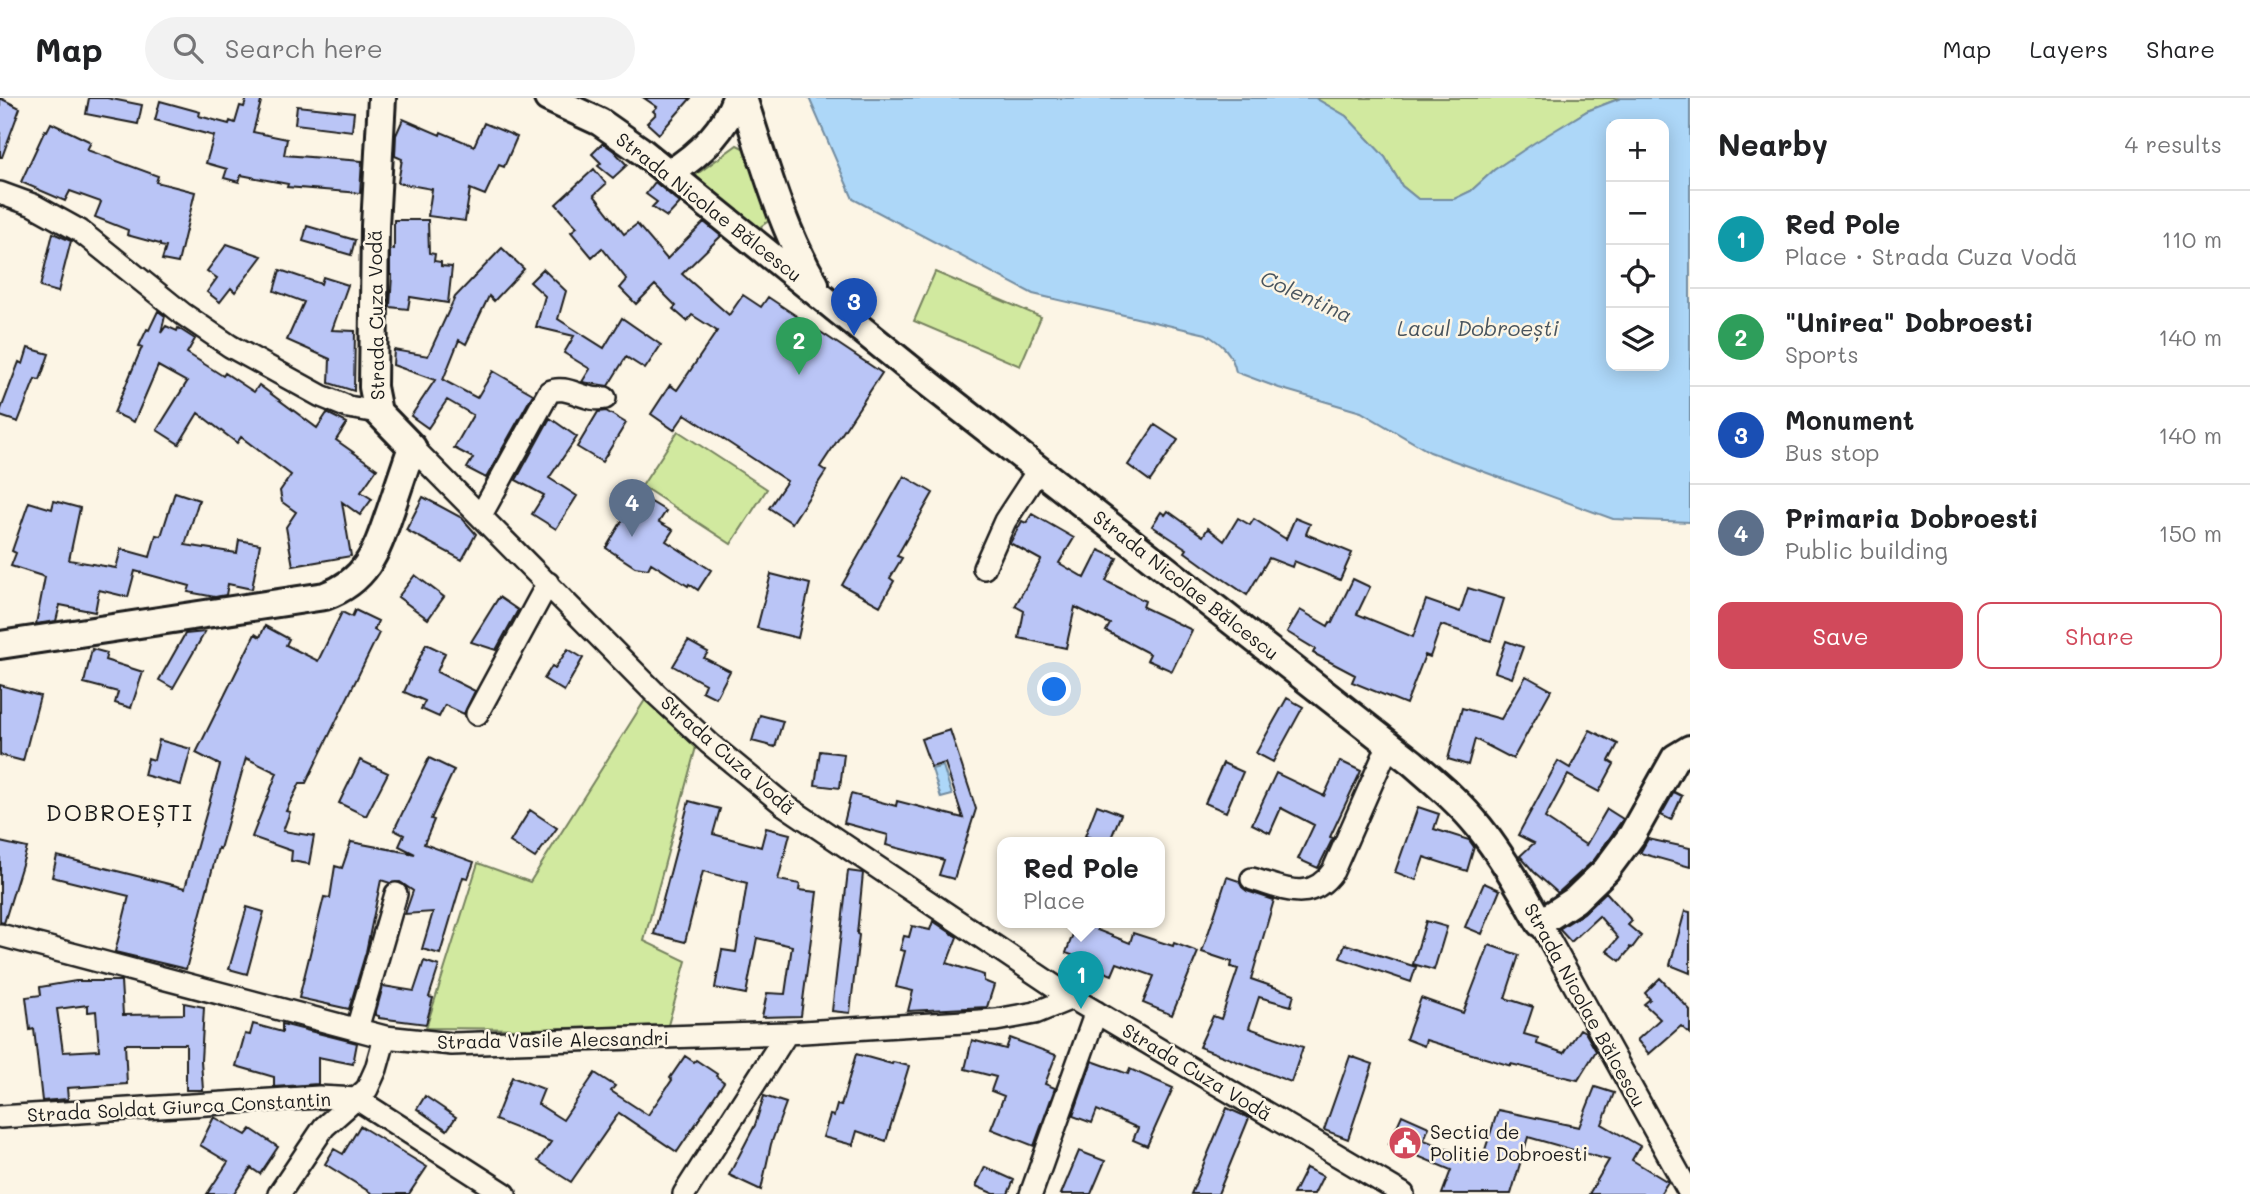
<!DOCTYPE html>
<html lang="en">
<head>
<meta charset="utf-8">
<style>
	:root { --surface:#fff; --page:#f2f2f2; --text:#202124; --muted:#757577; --line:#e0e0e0; --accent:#d1495b }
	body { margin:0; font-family:Mali,sans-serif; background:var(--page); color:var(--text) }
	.controls { position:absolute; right:21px; top:21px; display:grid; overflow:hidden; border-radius:14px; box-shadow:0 4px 18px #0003 }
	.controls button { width:63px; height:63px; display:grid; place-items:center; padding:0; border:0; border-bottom:2px solid var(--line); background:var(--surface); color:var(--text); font:35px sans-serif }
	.you { position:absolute; left:1055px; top:592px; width:24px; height:24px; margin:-18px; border:5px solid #fff; border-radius:50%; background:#1a73e8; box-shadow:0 0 0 10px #1a73e833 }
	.badge { display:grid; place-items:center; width:46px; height:46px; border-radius:50%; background:var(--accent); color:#fff; font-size:23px; font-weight:700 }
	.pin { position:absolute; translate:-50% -58px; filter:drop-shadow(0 2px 4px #0008) }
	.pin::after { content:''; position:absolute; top:37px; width:24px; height:21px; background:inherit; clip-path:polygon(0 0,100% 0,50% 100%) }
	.popup { position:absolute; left:997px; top:739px; width:168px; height:91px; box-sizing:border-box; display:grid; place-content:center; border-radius:14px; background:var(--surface); filter:drop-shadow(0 2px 5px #0005); font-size:23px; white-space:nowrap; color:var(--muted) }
	.popup b { font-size:26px; color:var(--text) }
	.popup::after { content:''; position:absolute; left:50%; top:100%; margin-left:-14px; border:14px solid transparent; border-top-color:var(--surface) }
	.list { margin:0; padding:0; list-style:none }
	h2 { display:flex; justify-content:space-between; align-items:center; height:91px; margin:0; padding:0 28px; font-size:30px }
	h2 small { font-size:23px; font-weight:400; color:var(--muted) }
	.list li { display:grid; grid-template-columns:46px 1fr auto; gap:21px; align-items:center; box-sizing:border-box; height:98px; padding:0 28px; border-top:2px solid var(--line) }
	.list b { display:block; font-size:26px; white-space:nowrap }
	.list p { margin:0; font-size:23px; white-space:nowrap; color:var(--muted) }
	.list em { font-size:23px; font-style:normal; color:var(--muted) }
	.actions { display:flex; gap:14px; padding:21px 28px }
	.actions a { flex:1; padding:16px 0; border:2px solid var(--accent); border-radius:14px; text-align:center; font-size:24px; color:var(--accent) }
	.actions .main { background:var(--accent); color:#fff }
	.icon { flex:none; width:38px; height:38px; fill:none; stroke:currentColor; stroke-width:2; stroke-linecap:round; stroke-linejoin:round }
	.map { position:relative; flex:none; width:1690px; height:1096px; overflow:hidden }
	header { display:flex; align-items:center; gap:42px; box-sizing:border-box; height:98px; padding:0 35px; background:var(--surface); border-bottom:2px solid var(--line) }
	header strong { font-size:33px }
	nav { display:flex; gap:38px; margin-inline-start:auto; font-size:24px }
	.search { width:490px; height:63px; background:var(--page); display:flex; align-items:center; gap:18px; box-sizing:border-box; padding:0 24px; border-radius:38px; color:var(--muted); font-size:26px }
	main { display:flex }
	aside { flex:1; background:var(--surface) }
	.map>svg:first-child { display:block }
	.green { fill:#d1e99f; stroke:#76825e; stroke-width:2 }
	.water { fill:#add7f8; stroke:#738ca0; stroke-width:2; fill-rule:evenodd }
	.building { fill:#bac5f6; stroke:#1c1c1c; stroke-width:2; fill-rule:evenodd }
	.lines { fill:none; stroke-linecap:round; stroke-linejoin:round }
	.minor-casing { stroke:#1c1c1c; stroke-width:26 }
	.tertiary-casing { stroke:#1c1c1c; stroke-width:32 }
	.minor { stroke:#fcf5e5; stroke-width:21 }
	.tertiary { stroke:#fcf5e5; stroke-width:26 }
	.labels { text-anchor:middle; stroke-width:5; stroke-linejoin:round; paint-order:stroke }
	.street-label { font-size:19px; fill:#1c1c1c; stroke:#fcf5e5 }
	.poi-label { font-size:19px; fill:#1c1c1c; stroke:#fcf5e5; text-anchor:start }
	.water-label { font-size:21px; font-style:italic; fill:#48545e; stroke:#fcf5e5 }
	.quarter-label { font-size:23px; letter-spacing:2px; fill:#1c1c1c; stroke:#fcf5e5 }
</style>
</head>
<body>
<header>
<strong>Map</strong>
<div class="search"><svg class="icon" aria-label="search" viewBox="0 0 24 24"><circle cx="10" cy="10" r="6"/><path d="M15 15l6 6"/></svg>Search here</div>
<nav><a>Map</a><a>Layers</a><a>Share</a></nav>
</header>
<main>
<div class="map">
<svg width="1690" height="1096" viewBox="0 0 1690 1096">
	<rect width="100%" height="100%" fill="#fcf5e5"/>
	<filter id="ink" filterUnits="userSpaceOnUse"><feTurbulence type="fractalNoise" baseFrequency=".0143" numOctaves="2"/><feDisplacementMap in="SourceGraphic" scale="14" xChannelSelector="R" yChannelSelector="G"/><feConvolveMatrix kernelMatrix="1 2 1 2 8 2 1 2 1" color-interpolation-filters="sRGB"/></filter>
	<g filter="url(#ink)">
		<path class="green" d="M1315 0H1621L1587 13 1494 72 1471 93 1455 101H1418L1402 88 1385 59 1346 18Z
			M737 47 745 51 770 116V122L760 129H756L695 80 697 76Z
			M935 174 1041 219 1020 268 914 223Z
			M678 333 767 391 731 446 642 388Z
			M645 602 696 649 644 843 686 863 668 927 534 931 426 930 478 765 530 784Z"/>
		<path class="water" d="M809 0H1315L1346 18 1385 59 1402 88 1418 101H1454L1471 93 1494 72 1534 45 1587 13 1621 0H1690V424L1613 421 1430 354 1361 314 1279 290 1236 274C1232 254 1222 246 1206 236L1033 196 853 101ZM1611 26H1664V268H1611Z
			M943 668 952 697 941 700 932 671Z"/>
		<path class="building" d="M0 0 20 10 2 59H0Z
			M89 0H107L142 7 138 26 86 16Z
			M247 0H262L253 34 287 41 284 57 362 63 360 95 287 89 288 86 241 77 239 84 224 80 227 71 206 65 214 38 155 22 160 3 200 14 199 18 229 26 230 23 235 25 240 8 244 9Z
			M644 0H691L659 36 647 25 656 16 653 13 657 9Z
			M297 8 354 14 352 33 295 26Z
			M403 21 440 37 441 34 474 48 484 25 517 39 504 69 499 67 485 97 470 91 465 123 428 118 432 91 398 85 402 61 395 58 396 37Z
			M51 25 91 44 87 52 158 78 156 84 195 94 178 165 162 162 166 149 160 148V146L127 137 128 132 95 119 101 104 70 93 65 103 21 84 45 32 47 33Z
			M603 45 614 53 627 67 613 80 598 68 601 65 592 56Z
			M594 71 606 86 594 97 624 136 637 126 667 161 704 124 721 138 682 176 729 217 743 197 761 209 768 199 882 275 820 369 826 373 792 425 769 410 787 383 685 316 674 332 651 316 670 287 677 292 717 233 692 217 687 223 673 211 676 208 655 187 636 206 620 190 627 182 602 150 592 159 571 134 577 129 556 106Z
			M655 84 680 105 667 119 652 109 657 104 646 96Z
			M394 122H428L429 155 435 156 434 163 441 164V168L452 169 448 205 410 199 408 211 390 209 392 177H390V152L394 151Z
			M307 128 355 142 351 157 303 143Z
			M53 135 71 143 58 194 40 189Z
			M227 146 262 158 235 194 231 190 220 204 207 194 217 180 207 173Z
			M502 150 524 171 494 203 489 198 466 246 459 242 443 282 477 300 493 273 533 296 486 380 467 370 473 360 454 350 473 317 447 302 428 330 411 318 435 282 393 267 394 252 428 258 455 199Z
			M543 171 566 193 558 221 604 250 622 220 661 247 645 271 626 259 608 288 582 284 590 271 564 255 574 238 536 229 545 198 530 184Z
			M280 172 321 186 323 179 348 187 332 232 355 233 354 293 329 285 330 261 287 242 304 204 274 193Z
			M158 213 165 218 161 235 166 228 177 233 178 230 195 241 187 255 223 278 225 275 254 294 259 287 317 330 327 315 347 325 336 342 377 371 361 394 372 401 360 417 342 404 351 458 293 468 286 429 296 414 282 404 280 393 291 377 241 339 237 345 198 315 179 346 157 332 187 284 158 268 134 324 114 315 142 249 139 248 147 231 149 232Z
			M28 250 49 256 40 282 35 281 18 324 0 318V314L19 264 23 266Z
			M606 313 626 325 602 364 577 349 598 314Z
			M550 320 577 339 549 380 577 398 556 431 532 416 544 397 516 382Z
			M1155 327 1178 342 1150 383 1128 367Z
			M904 378 933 395 897 458 902 460 890 480 894 483 880 508 842 487Z
			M175 394 199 402 185 447 237 455 239 442 260 446 252 491 228 486 226 497 215 499 188 494 190 488 135 473 128 499 99 492 95 514 60 507 56 523 36 526 45 479 11 468 16 455 12 453 29 404 52 411 54 403 80 410 69 462 116 470 121 451 150 459 156 437 161 438Z
			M638 396 666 413 659 424 673 432 666 443 711 472 698 492 689 486 688 488 651 465 648 471 635 469 606 450Z
			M423 399 462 420 476 436 462 462 406 432Z
			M1168 413 1203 438 1208 430 1224 443 1238 420 1250 427 1254 421 1286 441 1295 420 1310 426 1306 436 1352 455 1340 482 1294 463 1292 469 1269 460 1247 497 1207 470 1185 454 1187 451 1152 428 1161 414 1165 417Z
			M1032 416 1074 440 1059 465 1085 480 1099 452 1117 460 1106 483 1145 503 1143 509 1192 532 1172 573 1147 562 1150 556 1106 533 1110 526 1075 509 1066 550 1019 540 1024 513 1015 508 1041 462 1010 445 1022 423 1026 425Z
			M771 476 810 486 798 540 757 530Z
			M415 477 444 499 428 521 398 499Z
			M1353 481 1370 489 1357 516 1413 539 1426 502 1460 514 1468 490 1504 501 1491 543 1441 527 1430 559 1425 557 1406 606 1352 584 1355 577 1313 555 1315 551 1287 534 1300 512 1328 528 1330 524 1332 525Z
			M499 499 518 512 496 552 471 544Z
			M355 512 378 523 374 532 379 535 306 685H300L286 713 290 714 283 733 314 738 309 766 291 763 292 753 252 739 277 675 246 660 220 751 218 750 186 871 115 854 129 798 52 779 57 758 185 790 220 667 196 655 255 536 260 539 265 528 289 541 286 547 318 563 342 514 352 519Z
			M205 534 173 590 159 582 185 536Z
			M688 543 708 554 704 560 730 573 716 600 702 593 705 586 673 568Z
			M1506 543 1523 549 1512 580 1495 574Z
			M426 546 445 555 437 574 475 593 464 616 445 607 439 619 421 611 425 603 404 594Z
			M92 551 107 555 105 562 143 574 131 610 115 605 118 594 84 585Z
			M568 551 583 560 564 593 544 581 552 568 555 570Z
			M1526 578 1551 592 1513 661 1475 641 1468 667 1448 661 1462 610 1501 621Z
			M0 587 40 598 23 663 0 657Z
			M1287 600 1303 609 1273 664 1256 655Z
			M760 617 783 623 775 649 752 643Z
			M950 632 976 711 954 781 939 777 944 762 886 747 888 737 844 725 851 696 896 708 897 703 963 720 945 665 931 669 921 641Z
			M1590 632 1618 646 1609 663 1614 666 1599 694 1568 677 1545 720 1586 747 1607 711 1623 721 1594 762 1558 795 1534 774 1520 758 1534 745 1518 737 1558 663 1570 670Z
			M159 642 191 651 181 687 144 677 148 660 154 662Z
			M820 653 844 656 840 690 815 687Z
			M429 660 454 672 431 721 434 722 424 746 474 764 468 780 463 779 440 856 422 851 433 814 405 816 413 793 400 784 390 785 381 782 366 854 349 911 299 900 324 799 330 800 335 768 342 770 351 744 415 756 399 748 404 737 394 732Z
			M360 662 388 675 366 718 339 705Z
			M1340 663 1361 673 1330 739 1333 740 1318 770 1298 761 1314 727 1281 710 1270 735 1252 726 1276 675 1324 698Z
			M1223 665 1243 674 1226 714 1205 705Z
			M1674 694 1682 698 1671 722 1661 717Z
			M689 703 720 711 713 736 761 749 766 730 790 736 778 782 800 786 799 792 817 794 801 918 762 919 767 895 785 896 792 848 757 840 746 896 715 890 722 852 736 854 747 785 703 773 685 844 654 836Z
			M1097 707 1121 716 1109 745 1085 738Z
			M1418 709 1439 716 1434 731 1469 742 1474 749 1467 773 1424 759 1416 782 1395 774Z
			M530 712 557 730 535 760 510 744Z
			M1648 741 1690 750V769L1640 755Z
			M0 744 27 750 4 825 0 824Z
			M848 773 863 775 857 836 859 837 850 915 832 913Z
			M1227 779 1239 783 1242 789 1247 793 1274 802 1251 881 1294 896 1291 908 1259 899 1249 930 1303 949 1291 984 1199 949 1213 918 1221 921 1238 871 1231 869 1232 864 1202 854Z
			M1484 785 1500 792 1482 836 1465 829Z
			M1606 794 1632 823 1628 827 1641 838 1632 850 1629 849 1631 850 1620 863 1607 853 1618 840 1599 818 1571 844 1559 831 1584 815Z
			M247 809 264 814 247 876 229 871Z
			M1685 813 1690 814V875L1670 867Z
			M933 823 957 839 947 865 984 877V883L994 887 987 909 908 913 913 893 896 889 905 853 900 852 904 838 909 839 912 828 930 832Z
			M1426 823 1447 829 1434 872 1413 866Z
			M1077 825H1099L1097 832 1130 845 1133 835 1173 848 1174 845 1198 854 1172 917 1143 905 1154 878 1117 865 1112 877 1094 870 1096 866 1066 855Z
			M1345 846 1416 869 1411 884 1340 860Z
			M1489 847 1519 857 1505 900 1533 909 1524 936 1538 940 1537 946 1564 955 1580 931 1585 934 1596 953 1578 982 1511 966V968L1426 942 1424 948 1406 941 1421 900 1463 915Z
			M424 863 439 868 429 899 433 900 426 926 379 920V918L375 917 383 888 414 893Z
			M1660 880 1690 912V936L1681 928 1649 956 1637 942 1660 921 1644 906 1650 901 1645 895Z
			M76 883H121L123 917 184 916V905L204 909 201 963 203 992H186V946H125L127 986 67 990 68 1001 42 1003 34 931 30 932 26 899 41 897 40 889ZM88 907V914L96 913 99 952 63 954 57 911Z
			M253 926 282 934V926L357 945 353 966 318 959V986L274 989V979L236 968 245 936 250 937Z
			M1010 940 1056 957 1045 986 1055 990 1034 1048 991 1031 1004 998 991 993 996 979 965 971 972 942 1006 951Z
			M856 956 892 966 893 964 909 968 886 1043 857 1033 853 1047 823 1039 830 1017 834 1018 837 1007 841 1008Z
			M685 958 694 964 696 962 717 976 716 978 724 984 677 1054 619 1015 571 1084 538 1063 551 1044 495 1022 512 979 544 991 538 1006 563 1022 595 975 615 988 611 993 648 1017 672 982 670 980Z
			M1350 958 1373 966 1348 1041 1324 1032Z
			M1092 963 1128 976 1130 971 1173 990 1147 1048 1133 1042 1138 1030 1097 1012 1092 1025 1073 1018Z
			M1595 989 1614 995 1602 1026 1640 1048 1632 1062 1668 1084 1660 1096H1589L1609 1062 1528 1039 1511 1096H1442L1451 1072 1389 1046 1402 1017 1429 1029 1424 1042 1481 1064 1498 1012 1579 1029Z
			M425 998 456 1019 447 1032 417 1011Z
			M764 998 786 1005 771 1046 761 1092 729 1077 755 1027Z
			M1227 1010 1249 1020 1218 1096H1191Z
			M214 1019 246 1037 251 1031 278 1049 260 1076 251 1070 234 1096H207L228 1064 200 1047Z
			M360 1028 427 1069 409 1096H373L325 1066 334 1051 343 1056Z
			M1079 1053 1105 1063 1091 1096H1061Z
			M985 1069 1014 1082 1008 1096H994L976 1088Z
			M1306 1070 1323 1078 1314 1096H1293Z"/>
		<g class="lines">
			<defs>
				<path id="minor" d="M0 95 33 107 80 133 183 216 230 248 321 298 348 309 378 314
					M412 349 656 596 710 646 783 706 1072 900 1403 1096
					M481 417 549 294C567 285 586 305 605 300
					M984 470 1005 423 1039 371
					M477 616 548 485
					M1252 781C1283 790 1310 806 1333 773L1389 646
					M1540 825 1690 1096
					M0 837 385 939 452 946 787 935 996 922 1035 915 1072 900
					M357 931 396 796
					M0 1019 319 999 357 1001 505 1096
					M279 1096 324 1029 367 991 376 971 385 939
					M684 1096 787 935
					M1031 1096 1096 914"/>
				<path id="tertiary" d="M548 0 600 24 640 52 918 277 1413 665C1436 685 1460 705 1479 729 1503 759 1522 792 1540 825L1575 802 1606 772 1632 737 1675 660 1690 651
					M743 0C764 63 781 129 815 186
					M670 75C699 57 724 33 736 0
					M0 547 325 498C369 482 377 451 391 411 398 390 405 369 412 349L378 314 373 289 375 128 382 0"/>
			</defs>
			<use href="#minor" class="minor-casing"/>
			<use href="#tertiary" class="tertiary-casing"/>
			<use href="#minor" class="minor"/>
			<use href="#tertiary" class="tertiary"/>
		</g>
	</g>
	<defs>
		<symbol id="civic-disc" viewBox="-11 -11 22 22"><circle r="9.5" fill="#d1495b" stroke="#fcf5e5"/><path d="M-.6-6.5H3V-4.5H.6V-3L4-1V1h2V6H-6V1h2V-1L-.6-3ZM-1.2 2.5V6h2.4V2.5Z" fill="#fff"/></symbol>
	</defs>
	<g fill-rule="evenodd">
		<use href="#civic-disc" x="1386" y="1026" width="38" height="38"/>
	</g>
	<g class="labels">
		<g class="street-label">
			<text transform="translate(709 109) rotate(38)" y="7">Strada Nicolae Bălcescu</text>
			<text transform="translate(376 217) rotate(-91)" y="7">Strada Cuza Vodă</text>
			<text transform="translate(1186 487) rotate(38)" y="7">Strada Nicolae Bălcescu</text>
			<text transform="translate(728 657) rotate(41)" y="7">Strada Cuza Vodă</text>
			<text transform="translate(1585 907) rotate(61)" y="7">Strada Nicolae Bălcescu</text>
			<text transform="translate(553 942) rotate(-1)" y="7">Strada Vasile Alecsandri</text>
			<text transform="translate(1197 974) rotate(31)" y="7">Strada Cuza Vodă</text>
			<text transform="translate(179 1009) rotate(-3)" y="7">Strada Soldat Giurca Constantin</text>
		</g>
		<g class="poi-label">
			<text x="1430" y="1041">Sectia de<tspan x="1430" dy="22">Politie Dobroesti</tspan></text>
		</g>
		<g class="water-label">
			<text transform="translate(1306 199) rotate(24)" y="7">Colentina</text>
			<text x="1478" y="238">Lacul Dobroești</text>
		</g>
		<g class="quarter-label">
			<text x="120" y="723">DOBROEȘTI</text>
		</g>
	</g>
</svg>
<div class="controls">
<button>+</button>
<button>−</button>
<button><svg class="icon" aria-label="locate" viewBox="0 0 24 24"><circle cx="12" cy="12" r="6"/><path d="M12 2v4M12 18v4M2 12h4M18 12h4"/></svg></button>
<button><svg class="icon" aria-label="layers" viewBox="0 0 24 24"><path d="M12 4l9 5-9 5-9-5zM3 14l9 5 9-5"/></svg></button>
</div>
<div class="you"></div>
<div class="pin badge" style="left:1081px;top:911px;background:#0f9aa8">1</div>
<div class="popup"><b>Red Pole</b>Place</div>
<div class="pin badge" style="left:799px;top:277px;background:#2e9e5b">2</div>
<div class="pin badge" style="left:854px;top:238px;background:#1a4fb4">3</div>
<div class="pin badge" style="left:632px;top:439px;background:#5c6f8a">4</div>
</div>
<aside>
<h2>Nearby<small>4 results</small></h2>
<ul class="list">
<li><span class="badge" style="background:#0f9aa8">1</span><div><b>Red Pole</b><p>Place · Strada Cuza Vodă</p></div><em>110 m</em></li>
<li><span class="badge" style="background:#2e9e5b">2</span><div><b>&quot;Unirea&quot; Dobroesti</b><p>Sports</p></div><em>140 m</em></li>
<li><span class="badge" style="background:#1a4fb4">3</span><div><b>Monument</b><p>Bus stop</p></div><em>140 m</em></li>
<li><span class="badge" style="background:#5c6f8a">4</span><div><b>Primaria Dobroesti</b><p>Public building</p></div><em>150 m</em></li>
</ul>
<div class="actions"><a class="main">Save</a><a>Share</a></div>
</aside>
</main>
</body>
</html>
